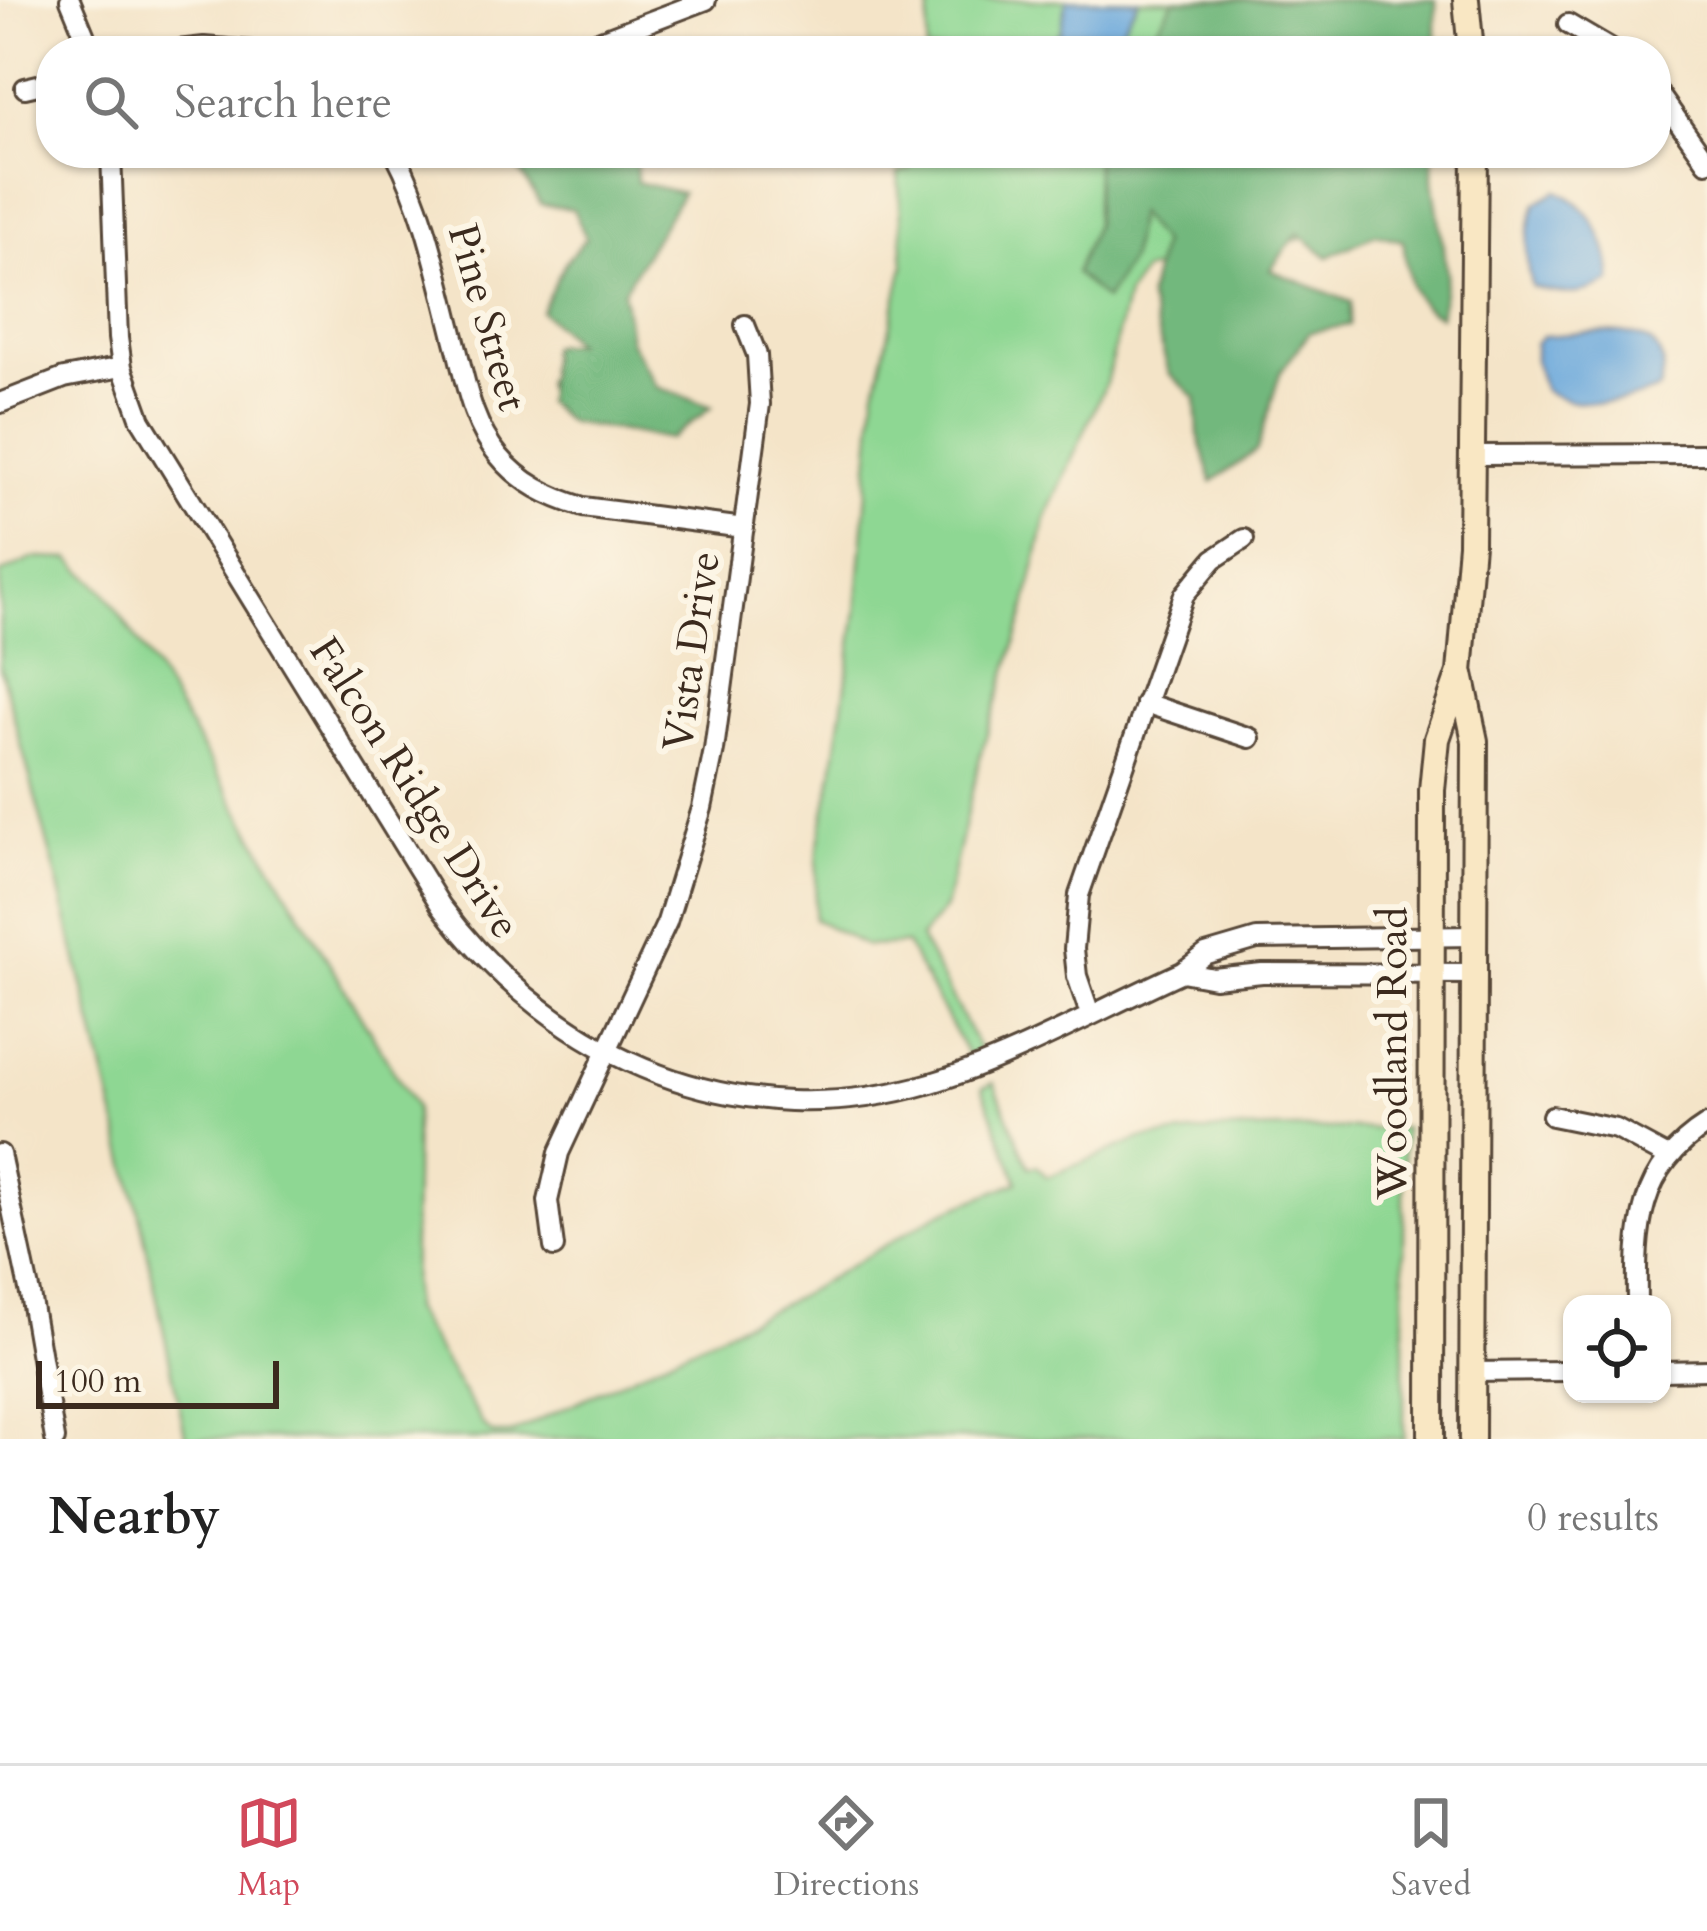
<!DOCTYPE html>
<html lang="en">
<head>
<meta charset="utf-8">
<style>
	:root { --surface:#fff; --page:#f2f2f2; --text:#222; --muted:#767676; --line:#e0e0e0; --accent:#d1495b }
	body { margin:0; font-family:Cardo,serif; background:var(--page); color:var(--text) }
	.controls { position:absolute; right:36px; bottom:36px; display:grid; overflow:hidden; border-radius:24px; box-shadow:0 3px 9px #0004 }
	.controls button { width:108px; height:108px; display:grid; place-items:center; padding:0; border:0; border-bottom:3px solid var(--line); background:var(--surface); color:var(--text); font:60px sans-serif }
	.scale { position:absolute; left:36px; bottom:30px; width:243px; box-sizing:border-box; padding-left:12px; border:6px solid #3b2a1e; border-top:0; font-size:33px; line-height:42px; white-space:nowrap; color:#3b2a1e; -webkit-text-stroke:9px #fcf5e5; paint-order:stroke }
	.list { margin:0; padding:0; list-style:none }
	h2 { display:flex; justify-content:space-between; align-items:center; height:156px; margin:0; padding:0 48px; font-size:51px }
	h2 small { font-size:39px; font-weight:400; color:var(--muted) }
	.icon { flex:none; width:66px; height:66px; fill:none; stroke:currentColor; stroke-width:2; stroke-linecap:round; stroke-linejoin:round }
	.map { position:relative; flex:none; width:1707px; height:1439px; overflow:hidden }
	.search { position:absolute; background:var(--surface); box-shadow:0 3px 9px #0004; left:36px; right:36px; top:36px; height:132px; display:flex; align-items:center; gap:30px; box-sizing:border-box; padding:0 42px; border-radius:48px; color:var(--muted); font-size:45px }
	.sheet { height:324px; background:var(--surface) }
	nav { display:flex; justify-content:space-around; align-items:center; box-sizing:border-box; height:168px; border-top:3px solid var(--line); background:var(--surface); font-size:33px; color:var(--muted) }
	nav a { display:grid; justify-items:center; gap:6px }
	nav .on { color:var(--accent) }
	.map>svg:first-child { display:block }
	.green { fill:#8ed793; stroke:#648058; stroke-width:3 }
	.forest { fill:#72b87d; stroke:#56714e; stroke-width:3 }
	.water { fill:#69a7db; stroke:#52687c; stroke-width:3 }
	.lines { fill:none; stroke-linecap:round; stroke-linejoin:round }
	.street-casing { stroke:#574638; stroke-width:24 }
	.secondary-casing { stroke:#574638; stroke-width:30 }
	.street { stroke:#fff; stroke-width:18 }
	.secondary { stroke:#f9e7c3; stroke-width:24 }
	.labels { text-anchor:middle; stroke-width:12; stroke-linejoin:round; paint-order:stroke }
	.street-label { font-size:42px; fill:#3b2a1e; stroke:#fcf5e5 }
</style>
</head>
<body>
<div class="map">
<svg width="1707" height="1439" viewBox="0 0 1707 1439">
	<rect width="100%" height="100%" fill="#fcf5e5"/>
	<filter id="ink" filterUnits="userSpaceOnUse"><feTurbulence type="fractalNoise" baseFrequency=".00833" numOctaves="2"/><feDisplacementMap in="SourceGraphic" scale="24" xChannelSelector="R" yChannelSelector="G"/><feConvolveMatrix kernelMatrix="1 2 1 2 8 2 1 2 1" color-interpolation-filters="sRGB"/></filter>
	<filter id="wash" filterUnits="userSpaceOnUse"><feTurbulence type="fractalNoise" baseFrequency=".004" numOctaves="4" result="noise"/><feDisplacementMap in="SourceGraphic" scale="48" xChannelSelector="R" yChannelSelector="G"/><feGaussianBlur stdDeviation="2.7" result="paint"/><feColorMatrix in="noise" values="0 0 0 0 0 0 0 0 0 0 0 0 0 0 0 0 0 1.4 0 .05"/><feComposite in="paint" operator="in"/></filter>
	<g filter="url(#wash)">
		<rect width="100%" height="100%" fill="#f4e4c8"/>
		<path class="green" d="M930 0H1411L1416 51H926Z
			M913 153H1420L1418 215 1143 271 1127 295 1106 383 1046 518 1024 616 981 753 945 908 920 938 980 1050 968 1056 906 944 866 946 814 919 818 848 833 772 857 611 875 394 904 266 898 173 910 169Z
			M34 558 70 559 105 592 146 654 415 1107 412 1309 483 1425 493 1434H510L797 1297 938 1214 1018 1182 982 1088 994 1083 1029 1167 1037 1166 1047 1177 1141 1139 1219 1130 1404 1128V1439H186L143 1231 57 878 0 666V574Z"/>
		<path class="forest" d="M1174 0H1436V51H1142Z
			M519 153H535L564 166H586L604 153H636L637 182 682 193 623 291 630 341 657 387 712 407 670 439 568 422 545 402 550 346 574 343 541 311 566 261 586 238 573 209 541 204 513 161Z
			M1096 153H1433V180L1447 273 1440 316C1407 302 1408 273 1403 241L1376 234 1328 257 1298 233 1270 270 1351 302 1349 325 1310 332 1280 373 1257 450 1212 482 1198 434 1196 398 1169 373 1148 298 1161 243 1137 213 1130 259 1105 300 1075 273 1095 225Z"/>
		<path class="water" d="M1067 0H1139L1108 51H1037L1060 32Z
			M1557 191C1592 205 1611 245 1611 282 1583 297 1563 296 1532 287 1523 259 1527 230 1536 203Z
			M1543 336C1589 334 1682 315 1659 389 1623 405 1579 410 1544 390L1535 362V344Z"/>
	</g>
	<g filter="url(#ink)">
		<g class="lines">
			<defs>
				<path id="street" d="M70 0 91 51
					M1568 24 1614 51
					M169 51 204 47 253 51
					M572 51 706 0
					M25 88 51 82
					M1656 90 1707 162
					M111 153 118 338 122 367 141 420 441 906C558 1062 740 1139 931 1083 1012 1059 1104 1007 1182 972L1206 954 1257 939 1474 936
					M395 153C426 212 439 280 456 345 466 384 472 424 499 456 521 483 550 497 583 507L744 528
					M0 403 64 378 122 367
					M1474 455 1707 454
					M1145 703 1250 738
					M1182 972 1214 978 1262 973 1474 974
					M1090 1014 1077 976 1074 949 1079 895 1184 595 1214 559 1244 539
					M1552 1116 1616 1129 1668 1157
					M0 1154 30 1294 55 1439
					M554 1247 548 1201 559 1153 667 922 702 808 714 750 760 404 757 355 745 325
					M1637 1304C1636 1229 1637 1169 1707 1125
					M1662 1371 1707 1370
					M1472 1372 1572 1371"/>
				<path id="secondary" d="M1466 0 1471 51
					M1461 674 1475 741 1472 1439
					M1431 1439 1432 790 1437 739 1460 672 1471 544 1475 153"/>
			</defs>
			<use href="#street" class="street-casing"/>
			<use href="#secondary" class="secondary-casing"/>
			<use href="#street" class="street"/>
			<use href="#secondary" class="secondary"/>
		</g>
	</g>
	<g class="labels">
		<g class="street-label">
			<text transform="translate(489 317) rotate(74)" y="15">Pine Street</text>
			<text transform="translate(690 651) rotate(-82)" y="15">Vista Drive</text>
			<text transform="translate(416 787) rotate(57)" y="15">Falcon Ridge Drive</text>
			<text transform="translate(1391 1053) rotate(-90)" y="15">Woodland Road</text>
		</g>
	</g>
</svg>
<div class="controls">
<button><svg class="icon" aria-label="locate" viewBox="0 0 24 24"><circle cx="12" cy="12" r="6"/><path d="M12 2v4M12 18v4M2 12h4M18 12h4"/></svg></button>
</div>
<div class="scale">100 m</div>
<div class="search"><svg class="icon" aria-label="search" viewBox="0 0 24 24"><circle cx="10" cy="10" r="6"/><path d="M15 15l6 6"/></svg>Search here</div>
</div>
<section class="sheet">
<h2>Nearby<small>0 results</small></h2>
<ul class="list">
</ul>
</section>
<nav>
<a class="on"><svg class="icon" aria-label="map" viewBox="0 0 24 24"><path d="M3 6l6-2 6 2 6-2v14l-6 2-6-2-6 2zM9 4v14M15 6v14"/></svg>Map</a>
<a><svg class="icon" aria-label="directions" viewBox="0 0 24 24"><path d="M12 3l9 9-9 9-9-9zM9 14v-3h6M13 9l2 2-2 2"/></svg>Directions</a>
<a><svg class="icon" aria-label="saved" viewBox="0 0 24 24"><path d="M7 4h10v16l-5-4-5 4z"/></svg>Saved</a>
</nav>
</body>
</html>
